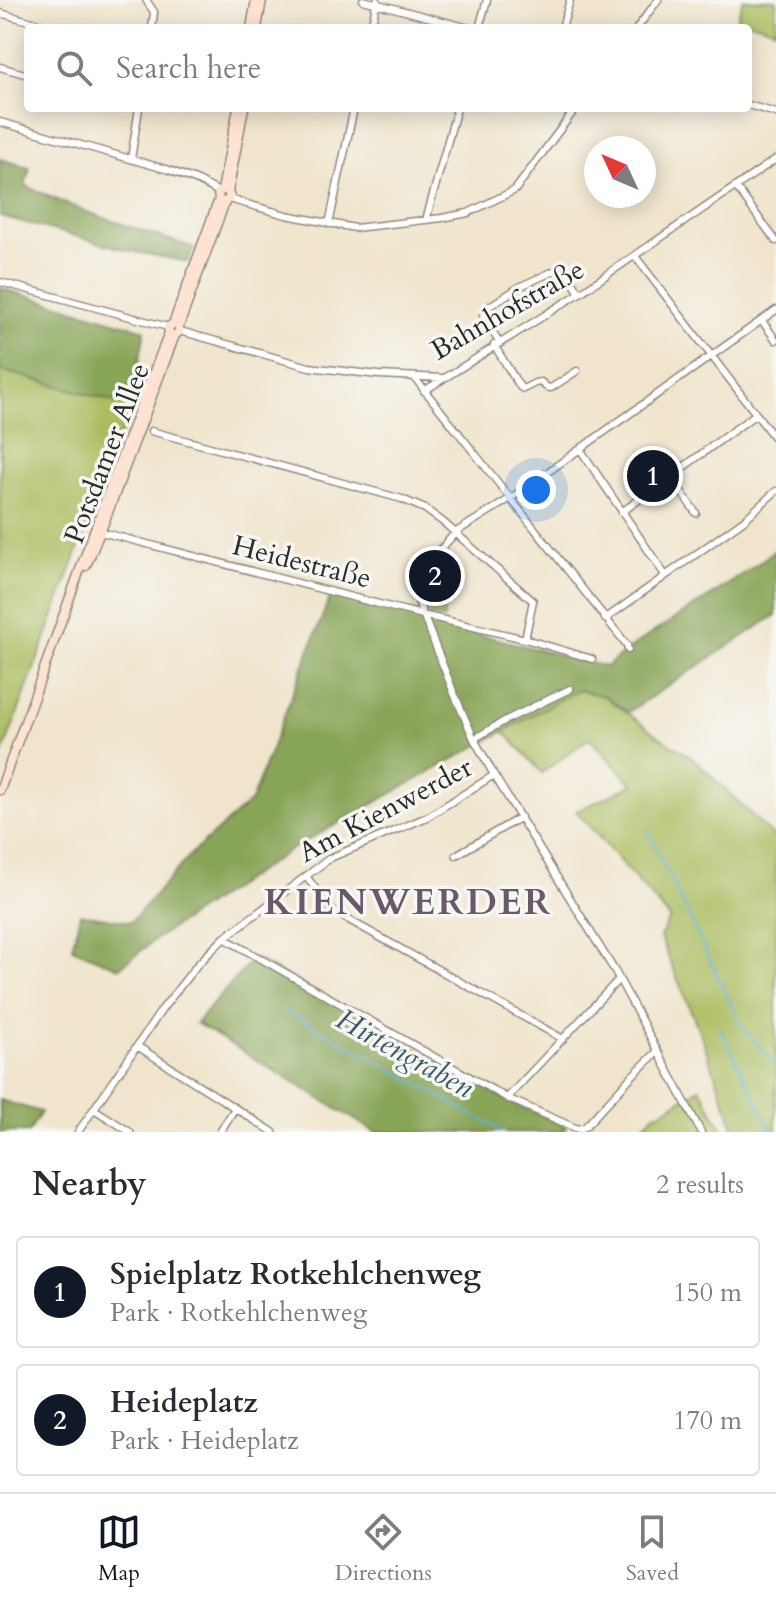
<!DOCTYPE html>
<html lang="en">
<head>
<meta charset="utf-8">
<style>
	:root { --surface:#fff; --page:#f7f7f7; --text:#2b2b33; --muted:#7c7c81; --line:#e1e1e2; --accent:#111827 }
	body { margin:0; font-family:Cardo,serif; background:var(--page); color:var(--text) }
	.compass { position:absolute; left:584px; top:136px; width:72px; height:72px; border-radius:50%; background:var(--surface); box-shadow:0 4px 20px #0003; rotate:314deg }
	.you { position:absolute; left:536px; top:490px; width:28px; height:28px; margin:-20px; border:6px solid #fff; border-radius:50%; background:#1a73e8; box-shadow:0 0 0 12px #1a73e833 }
	.badge { display:grid; place-items:center; width:52px; height:52px; border-radius:50%; background:var(--accent); color:#fff; font-size:26px; font-weight:700 }
	.pin { position:absolute; translate:-50% -50%; border:4px solid #fff; box-shadow:0 2px 8px #0006 }
	.list { margin:0; padding:0; list-style:none }
	h2 { display:flex; justify-content:space-between; align-items:center; height:104px; margin:0; padding:0 32px; font-size:34px }
	h2 small { font-size:26px; font-weight:400; color:var(--muted) }
	.list li { display:grid; grid-template-columns:52px 1fr auto; gap:24px; align-items:center; box-sizing:border-box; height:112px; margin:0 16px 16px; padding:0 16px; border:2px solid var(--line); border-radius:8px }
	.list b { display:block; font-size:30px; white-space:nowrap }
	.list p { margin:0; font-size:26px; white-space:nowrap; color:var(--muted) }
	.list em { font-size:26px; font-style:normal; color:var(--muted) }
	.icon { flex:none; width:44px; height:44px; fill:none; stroke:currentColor; stroke-width:2; stroke-linecap:round; stroke-linejoin:round }
	.map { position:relative; flex:none; width:776px; height:1132px; overflow:hidden }
	.search { position:absolute; background:var(--surface); box-shadow:0 4px 20px #0003; left:24px; right:24px; top:24px; height:88px; display:flex; align-items:center; gap:20px; box-sizing:border-box; padding:0 28px; border-radius:8px; color:var(--muted); font-size:30px }
	.sheet { height:360px; background:var(--surface) }
	nav { display:flex; justify-content:space-around; align-items:center; box-sizing:border-box; height:112px; border-top:2px solid var(--line); background:var(--surface); font-size:22px; color:var(--muted) }
	nav a { display:grid; justify-items:center; gap:4px }
	nav .on { color:var(--accent) }
	.map>svg:first-child { display:block }
	.green { fill:#abbd61; stroke:#6b7446; stroke-width:2 }
	.forest { fill:#88a457; stroke:#5a6841; stroke-width:2 }
	.lines { fill:none; stroke-linecap:round; stroke-linejoin:round }
	.stream { stroke:#58b3d6; stroke-width:2 }
	.street-casing { stroke:#8e887c; stroke-width:9 }
	.secondary-casing { stroke:#8e887c; stroke-width:11 }
	.street { stroke:#fff; stroke-width:6 }
	.secondary { stroke:#fee3d2; stroke-width:8 }
	.labels { text-anchor:middle; stroke-width:7; stroke-linejoin:round; paint-order:stroke }
	.street-label { font-size:28px; fill:#2b2b2b; stroke:#f6f6f2 }
	.water-label { font-size:30px; font-style:italic; fill:#3b5b67; stroke:#f6f6f2 }
	.district-label { font-size:36px; font-weight:bold; letter-spacing:2px; fill:#685a6b; stroke:#f6f6f2 }
</style>
</head>
<body>
<div class="map">
<svg width="776" height="1132" viewBox="0 0 776 1132">
	<rect width="100%" height="100%" fill="#f6f6f2"/>
	<filter id="ink" filterUnits="userSpaceOnUse"><feTurbulence type="fractalNoise" baseFrequency=".0125" numOctaves="2"/><feDisplacementMap in="SourceGraphic" scale="16" xChannelSelector="R" yChannelSelector="G"/><feConvolveMatrix kernelMatrix="1 2 1 2 8 2 1 2 1" color-interpolation-filters="sRGB"/></filter>
	<filter id="wash" filterUnits="userSpaceOnUse"><feTurbulence type="fractalNoise" baseFrequency=".006" numOctaves="4" result="noise"/><feDisplacementMap in="SourceGraphic" scale="32" xChannelSelector="R" yChannelSelector="G"/><feGaussianBlur stdDeviation="1.8" result="paint"/><feColorMatrix in="noise" values="0 0 0 0 0 0 0 0 0 0 0 0 0 0 0 0 0 1.4 0 .05"/><feComposite in="paint" operator="in"/></filter>
	<g filter="url(#wash)">
		<rect width="100%" height="100%" fill="#f0e5cc"/>
		<path class="green" d="M743 0H776V30L737 18Z
			M0 370 131 406 0 761Z
			M656 455 668 472 647 489 641 481 648 461Z
			M442 549 444 619 430 615 422 600 430 566Z
			M578 690 604 696 660 737 694 759 776 839V1132H737L735 1130 701 1035 660 937 670 918 576 811 633 785 589 738 542 773 499 726Z
			M700 1088 724 1132H636L656 1113 658 1114Z"/>
		<path class="forest" d="M0 159 30 168 25 185C79 213 137 228 194 248L188 262 131 251 0 216Z
			M0 288 145 330 131 406 0 370Z
			M776 549V615L628 712 605 696 578 690 292 849 157 938 119 968 72 948 80 914 131 922 193 852 251 801 332 592 423 615 443 625 606 667C659 623 723 594 776 549Z
			M254 958 507 1100 567 1127 562 1132H375L196 1023Z
			M0 1100 41 1112 29 1132H0Z"/>
		<g class="lines">
			<path class="stream" d="M647 829 741 1025 776 1066
				M285 1010 504 1132
				M720 1028 772 1132"/>
		</g>
	</g>
	<g filter="url(#ink)">
		<g class="lines">
			<defs>
				<path id="street" d="M146 0 154 12 152 28
					M363 0 469 28
					M0 13 55 28
					M371 28 377 0
					M479 28 487 0
					M562 28 570 0
					M637 28 658 0
					M0 67 28 75
					M748 105 776 113
					M0 122 169 170 198 181 219 192
					M131 159 139 108
					M736 187 776 241
					M229 199 286 215 355 228 442 218 468 213 515 190 576 108
					M426 220 457 108
					M329 224 354 108
					M635 256 776 440
					M0 282 168 327
					M762 321 776 340
					M180 331 309 367 379 375 443 378
					M499 342 483 316 485 309 521 286 563 267 580 293
					M494 345 520 387 523 389 535 383 541 382 546 387 551 388 577 371
					M414 377 627 645 628 650
					M424 391 580 293 776 159
					M151 431 402 499 425 509 443 522 533 601 525 639
					M580 449 665 575
					M670 476 696 513
					M622 512 756 414
					M97 531 402 610 525 639 592 659
					M605 619 744 520 776 491
					M474 739 506 720 570 689
					M456 855 521 817
					M306 876 331 910 563 1039
					M224 938 507 1098 578 1129 585 1127 632 1076 657 1052
					M137 1046 273 1132
					M507 1098 619 979
					M94 1109 130 1132
					M78 1132 163 1008 197 965 224 938 330 858 427 817 494 775
					M220 1132 235 1108
					M701 1132 616 973 494 775 474 739 453 691 419 604 429 566 433 558 456 532 511 498 776 310"/>
				<path id="secondary" d="M251 28 256 0
					M257 28 262 0
					M222 190 238 108
					M225 202 230 197 228 192 244 108
					M179 326 225 202
					M86 566 104 523 175 335 179 332V326
					M0 790C56 638 109 484 169 333L168 327 173 324 216 207 219 200 218 193 222 190"/>
			</defs>
			<use href="#street" class="street-casing"/>
			<use href="#secondary" class="secondary-casing"/>
			<use href="#street" class="street"/>
			<use href="#secondary" class="secondary"/>
		</g>
	</g>
	<g class="labels">
		<g class="street-label">
			<text transform="translate(507 309) rotate(-30)" y="10">Bahnhofstraße</text>
			<text transform="translate(106 453) rotate(-69)" y="10">Potsdamer Allee</text>
			<text transform="translate(302 561) rotate(14)" y="10">Heidestraße</text>
			<text transform="translate(385 809) rotate(-28)" y="10">Am Kienwerder</text>
		</g>
		<g class="water-label">
			<text transform="translate(405 1053) rotate(29)" y="10">Hirtengraben</text>
		</g>
		<g class="district-label">
			<text x="408" y="914">KIENWERDER</text>
		</g>
	</g>
</svg>
<svg class="compass" viewBox="-18 -18 36 36"><path d="M0-13l5 13h-10z" fill="#e53935"/><path d="M0 13l5-13h-10z" fill="#7c7c81"/></svg>
<div class="you"></div>
<div class="pin badge" style="left:653px;top:476px">1</div>
<div class="pin badge" style="left:435px;top:576px">2</div>
<div class="search"><svg class="icon" aria-label="search" viewBox="0 0 24 24"><circle cx="10" cy="10" r="6"/><path d="M15 15l6 6"/></svg>Search here</div>
</div>
<section class="sheet">
<h2>Nearby<small>2 results</small></h2>
<ul class="list">
<li><span class="badge">1</span><div><b>Spielplatz Rotkehlchenweg</b><p>Park · Rotkehlchenweg</p></div><em>150 m</em></li>
<li><span class="badge">2</span><div><b>Heideplatz</b><p>Park · Heideplatz</p></div><em>170 m</em></li>
</ul>
</section>
<nav>
<a class="on"><svg class="icon" aria-label="map" viewBox="0 0 24 24"><path d="M3 6l6-2 6 2 6-2v14l-6 2-6-2-6 2zM9 4v14M15 6v14"/></svg>Map</a>
<a><svg class="icon" aria-label="directions" viewBox="0 0 24 24"><path d="M12 3l9 9-9 9-9-9zM9 14v-3h6M13 9l2 2-2 2"/></svg>Directions</a>
<a><svg class="icon" aria-label="saved" viewBox="0 0 24 24"><path d="M7 4h10v16l-5-4-5 4z"/></svg>Saved</a>
</nav>
</body>
</html>
